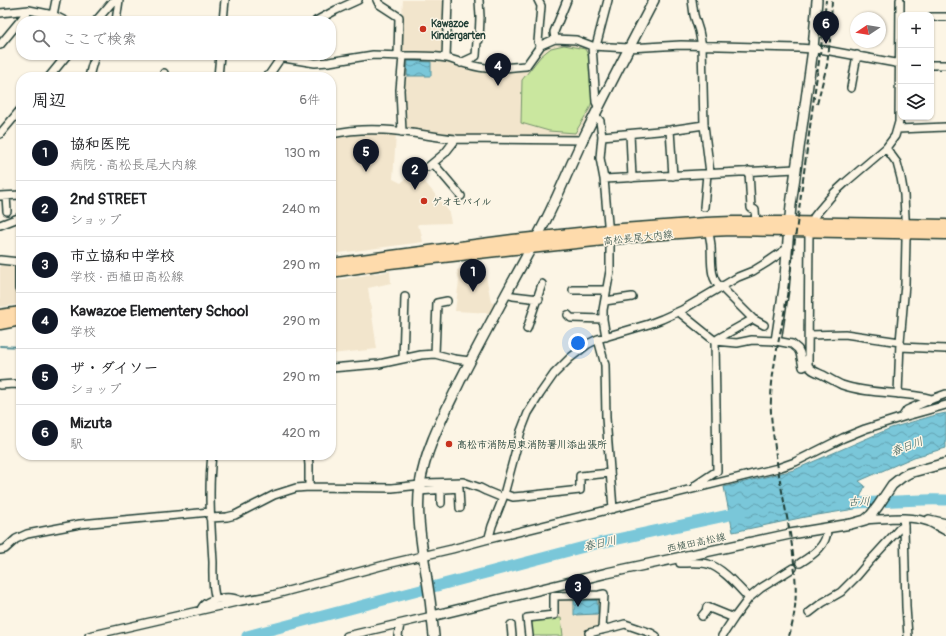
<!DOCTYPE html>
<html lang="ja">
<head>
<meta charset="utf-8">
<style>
	:root { --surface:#fff; --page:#f2f2f2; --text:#202124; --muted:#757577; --line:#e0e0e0; --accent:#111827 }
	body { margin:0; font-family:Pangolin,"Klee One",sans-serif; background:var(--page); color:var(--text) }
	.controls { position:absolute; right:12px; top:12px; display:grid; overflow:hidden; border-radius:8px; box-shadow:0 1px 3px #0004 }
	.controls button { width:36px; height:36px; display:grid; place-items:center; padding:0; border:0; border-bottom:1px solid var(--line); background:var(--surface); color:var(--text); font:20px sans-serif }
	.compass { position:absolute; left:850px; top:12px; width:36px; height:36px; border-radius:50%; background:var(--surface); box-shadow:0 1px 3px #0004; rotate:258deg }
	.you { position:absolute; left:578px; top:343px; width:14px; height:14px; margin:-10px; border:3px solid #fff; border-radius:50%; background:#1a73e8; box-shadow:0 0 0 6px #1a73e833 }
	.badge { display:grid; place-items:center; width:26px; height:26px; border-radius:50%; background:var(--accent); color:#fff; font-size:13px; font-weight:700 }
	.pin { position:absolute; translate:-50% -33px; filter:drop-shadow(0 1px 2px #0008) }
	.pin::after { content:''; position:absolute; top:21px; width:14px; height:12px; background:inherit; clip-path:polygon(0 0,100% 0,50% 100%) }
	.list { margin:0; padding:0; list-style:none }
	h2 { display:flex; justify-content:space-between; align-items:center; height:52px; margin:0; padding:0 16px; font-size:17px }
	h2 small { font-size:13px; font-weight:400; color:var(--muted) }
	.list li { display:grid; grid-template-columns:26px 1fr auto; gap:12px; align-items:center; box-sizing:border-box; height:56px; padding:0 16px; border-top:1px solid var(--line) }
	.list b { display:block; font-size:15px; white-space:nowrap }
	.list p { margin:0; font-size:13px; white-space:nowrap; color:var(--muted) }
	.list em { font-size:13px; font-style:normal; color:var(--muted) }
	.icon { flex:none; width:22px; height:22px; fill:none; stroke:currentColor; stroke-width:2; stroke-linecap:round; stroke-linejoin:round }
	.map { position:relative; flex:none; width:946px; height:636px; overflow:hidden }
	.search { position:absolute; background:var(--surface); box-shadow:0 1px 3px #0004; left:16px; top:16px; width:320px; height:44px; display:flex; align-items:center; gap:10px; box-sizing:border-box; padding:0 14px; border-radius:16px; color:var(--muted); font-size:15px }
	.panel { position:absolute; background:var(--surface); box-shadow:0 1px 3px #0004; left:16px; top:72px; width:320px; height:388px; border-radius:16px }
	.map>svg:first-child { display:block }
	.built { fill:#f2e5cc }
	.garden { fill:#cae79f; stroke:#74926a }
	.water { fill:url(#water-waves); stroke:#569097 }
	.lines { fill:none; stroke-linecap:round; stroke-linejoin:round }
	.stream { stroke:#569097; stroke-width:2 }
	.river { stroke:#7ac7d9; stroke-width:11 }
	.street-casing { stroke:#1f3d34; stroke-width:10 }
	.secondary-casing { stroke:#1f3d34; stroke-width:12 }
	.primary-casing { stroke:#1f3d34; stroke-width:13 }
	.street { stroke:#fcf5e5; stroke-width:7 }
	.secondary { stroke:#fcf5e5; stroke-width:9 }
	.primary { stroke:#fedbac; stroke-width:10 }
	.rail { stroke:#1f3d34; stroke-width:2; stroke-dasharray:6 3; stroke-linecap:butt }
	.poi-dot { fill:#c8321e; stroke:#fcf5e5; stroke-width:1.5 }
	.labels { text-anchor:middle; stroke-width:3; stroke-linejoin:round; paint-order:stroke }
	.poi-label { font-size:10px; font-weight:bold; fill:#1f3d34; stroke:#fcf5e5; text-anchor:start }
	.street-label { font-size:10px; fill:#1f3d34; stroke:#fcf5e5 }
	.water-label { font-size:11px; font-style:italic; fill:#315955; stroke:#fcf5e5 }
</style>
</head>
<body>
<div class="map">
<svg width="946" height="636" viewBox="0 0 946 636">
	<defs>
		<pattern id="water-waves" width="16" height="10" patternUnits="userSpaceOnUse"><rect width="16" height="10" fill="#7ac7d9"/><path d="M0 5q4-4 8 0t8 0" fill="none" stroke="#63a3b1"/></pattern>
	</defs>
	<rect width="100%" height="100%" fill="#fcf5e5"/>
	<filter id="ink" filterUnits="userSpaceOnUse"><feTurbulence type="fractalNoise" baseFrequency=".025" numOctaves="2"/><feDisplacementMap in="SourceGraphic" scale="8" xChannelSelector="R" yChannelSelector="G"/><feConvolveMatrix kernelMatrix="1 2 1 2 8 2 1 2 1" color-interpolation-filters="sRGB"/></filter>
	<g filter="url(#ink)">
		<path class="built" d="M403 0H446L444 56 402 53V16Z
			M560 43 574 44 587 48 590 52 594 102 593 109 577 135H444L443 133 404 131 403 89 406 59H428L455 64 469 70 490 72H515L527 70 545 47 551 44Z
			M354 133 396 135 393 179 401 183 415 170 447 209 449 213 451 223 419 224 417 225 418 228H420L423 242 331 254V138Z
			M0 265 15 266 17 268 21 292V304L0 307Z
			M484 265 491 302 495 304 491 313 455 311 459 281 457 270Z
			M390 271 391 283 368 288 377 349 331 354V281Z
			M601 596 600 629 588 636H529L527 620 555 617 554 597Z"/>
		<path class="garden" d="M564 45 585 49 589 57 592 101 590 108 575 133 549 131 521 123 522 80 541 56 551 48Z
			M561 618 563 636H531L530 621Z"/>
		<path class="water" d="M408 61 431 62V76H407Z
			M946 413V448L914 457 859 481 865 486 855 509 805 517 733 532 724 487 794 470 891 428 936 415Z
			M574 600H597L598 614 574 615Z"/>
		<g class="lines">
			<path class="stream" d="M0 346 21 347"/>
			<path class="river" d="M843 503C877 504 912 498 946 500
				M247 636 599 543 743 512"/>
			<defs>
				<path id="street" d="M56 0 53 15 65 21
					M377 0 379 4 399 17 398 55
					M538 0 541 6 538 42 541 45
					M692 0 694 15 699 31 702 46 704 125 710 173
					M0 13 29 10 53 15
					M931 17H946
					M96 21 114 0
					M116 21 119 0
					M223 21 225 0
					M316 21 336 10 358 0
					M555 39 554 32 567 0
					M0 45 29 10
					M592 46 596 102 599 108
					M596 46 608 0
					M403 56C418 56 432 55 447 58 460 62 472 67 486 68 499 69 513 67 526 66L541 45 555 39 576 40 592 46 629 48 681 45 798 48 825 50 901 64
					M446 58 448 0
					M461 63 476 56 477 41 479 40 480 17 479 0
					M931 65H946
					M49 77 67 55
					M89 77 91 69 95 55
					M164 77V73
					M218 77 220 55
					M265 77 269 75 280 59 284 58 315 63 329 62 373 55 403 56 400 90 402 132
					M851 88 857 55
					M595 115 600 121 602 136 600 158 604 179 610 246V271L603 310V319L606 337
					M898 129 946 127
					M670 130 673 176
					M0 134 21 109
					M331 134C349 130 366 129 384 130 408 131 432 137 456 139L583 140
					M630 134 632 178
					M602 136 670 130 704 125
					M886 148 897 163 901 178 904 195 906 239 905 284 900 342
					M433 163 461 196
					M428 167 445 153 456 139
					M749 171 751 208 755 210 756 222
					M604 179 796 169
					M0 196 21 195
					M6 196 7 211
					M704 207 707 174
					M814 223V217L817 213 834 193 846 182 886 148 895 136 899 122 900 0
					M0 225 21 217
					M709 231C709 236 711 241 711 247 712 259 709 279 721 287L753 319 764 325
					M809 231 808 365C811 371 817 372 823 375 829 378 837 383 842 385 871 395 903 391 932 399
					M0 260 19 262V289H21
					M573 290H606
					M506 294 513 296 539 299
					M605 301 632 297
					M679 312 715 341 737 343 752 340 776 341 792 344 798 349 800 353 803 367 808 365
					M568 315 571 318 603 319
					M527 329 542 284
					M809 335 845 334 900 342 898 394
					M598 339 605 365 606 418 613 509
					M900 347 946 349
					M435 354 437 303 447 301
					M403 359 405 297
					M331 368 379 364 421 355 435 354 454 359 470 361
					M0 385 14 384 21 385
					M903 416 907 410 932 399 946 394
					M212 455C208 491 211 527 213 562 213 573 212 589 216 599
					M308 455 309 465V487
					M695 488 696 485 717 471 715 341 719 338 753 319
					M441 489V503
					M419 491 459 488 460 508
					M504 494 513 497 525 496 580 490V476L610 473
					M210 518 227 517 235 515 274 495 296 488 309 487 392 488 420 485 426 483 463 482 480 488 486 491 503 498
					M903 518 904 526 906 607 908 636
					M929 519 946 523
					M865 520C886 519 909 515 929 522 935 525 940 528 946 531
					M485 540 489 537 492 526 503 498 521 431 528 413 540 394 554 374 570 358 588 344 598 339 649 324 662 319 682 310 738 277 753 271 766 263 788 248
					M0 550 5 549 16 539 27 534 80 524 210 512
					M679 557 680 563C689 563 699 562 708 564 723 568 739 588 749 598L761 588 793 568
					M800 563C813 555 828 545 827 528
					M201 610C204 598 231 595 240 601
					M809 613 822 603 841 592 857 576 868 563 899 529 904 526
					M702 616 706 611 707 607 734 618
					M511 625 512 636
					M89 636 241 601 269 596 392 563 452 549 485 540 778 468 795 462 843 438 865 429 903 417 946 405
					M347 636 432 616
					M398 636 400 624
					M529 636 527 618 554 615V596L599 595 604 594 602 630
					M590 636 589 633 614 627 625 624 651 633 656 636
					M722 636 734 618 749 598"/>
				<path id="secondary" d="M776 341 784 288 791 205 813 49 817 0
					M432 616 607 573 790 534 851 524 865 520 871 515 878 506 892 485 902 477 909 473 946 463
					M434 636C432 613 429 590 425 567 421 539 416 512 420 484 426 447 444 415 460 381 485 332 511 285 537 237 555 205 567 172 583 139 606 92 630 46 654 0"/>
				<path id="primary" d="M331 264 513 240 608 230 706 223 732 222H789L946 225
					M331 272 390 263 514 249 530 248 650 235 708 231 732 230 789 231 946 234
					M0 315 21 312
					M0 324 21 320"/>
			</defs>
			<use href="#street" class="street-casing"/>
			<use href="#secondary" class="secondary-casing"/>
			<use href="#primary" class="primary-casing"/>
			<use href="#street" class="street"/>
			<use href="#secondary" class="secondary"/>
			<use href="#primary" class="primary"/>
			<path class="rail" d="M817 104 827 65 830 41 832 0
				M789 636C799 604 796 579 792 546 787 513 779 481 775 448 773 431 770 416 771 399 772 362 783 326 788 289 800 206 810 123 822 40L826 0"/>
		</g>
	</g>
	<g class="poi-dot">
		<circle cx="423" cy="29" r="4"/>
		<circle cx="424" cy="201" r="4"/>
		<circle cx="449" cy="444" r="4"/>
	</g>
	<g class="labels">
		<g class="poi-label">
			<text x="431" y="27">Kawazoe<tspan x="431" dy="12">Kindergarten</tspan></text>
			<text x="432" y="205">ゲオモバイル</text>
			<text x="457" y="448">高松市消防局東消防署川添出張所</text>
		</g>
		<g class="street-label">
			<text transform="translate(638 237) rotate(-6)" y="4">高松長尾大内線</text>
			<text transform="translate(696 542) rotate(-12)" y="4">西植田高松線</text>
		</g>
		<g class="water-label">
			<text transform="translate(907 446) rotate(-20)" y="4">春日川</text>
			<text transform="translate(859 501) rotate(-1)" y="4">古川</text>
			<text transform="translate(600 543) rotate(-13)" y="4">春日川</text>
		</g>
	</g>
</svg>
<div class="controls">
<button>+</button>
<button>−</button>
<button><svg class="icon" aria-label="layers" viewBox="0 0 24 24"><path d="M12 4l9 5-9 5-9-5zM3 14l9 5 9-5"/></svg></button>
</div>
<svg class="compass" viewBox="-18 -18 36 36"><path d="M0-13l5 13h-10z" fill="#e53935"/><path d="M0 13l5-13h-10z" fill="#757577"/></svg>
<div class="you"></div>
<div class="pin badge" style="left:473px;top:292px">1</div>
<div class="pin badge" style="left:415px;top:190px">2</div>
<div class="pin badge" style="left:578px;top:607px">3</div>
<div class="pin badge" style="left:498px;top:86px">4</div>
<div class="pin badge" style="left:366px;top:172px">5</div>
<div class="pin badge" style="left:826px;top:44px">6</div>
<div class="search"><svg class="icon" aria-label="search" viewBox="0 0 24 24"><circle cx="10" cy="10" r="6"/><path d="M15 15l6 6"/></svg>ここで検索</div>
<section class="panel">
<h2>周辺<small>6件</small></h2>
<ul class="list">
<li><span class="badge">1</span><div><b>協和医院</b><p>病院 · 高松長尾大内線</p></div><em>130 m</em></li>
<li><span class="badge">2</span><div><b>2nd STREET</b><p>ショップ</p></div><em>240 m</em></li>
<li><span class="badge">3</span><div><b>市立協和中学校</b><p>学校 · 西植田高松線</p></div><em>290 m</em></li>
<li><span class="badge">4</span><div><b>Kawazoe Elementery School</b><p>学校</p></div><em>290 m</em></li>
<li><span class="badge">5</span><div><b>ザ・ダイソー</b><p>ショップ</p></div><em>290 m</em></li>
<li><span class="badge">6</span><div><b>Mizuta</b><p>駅</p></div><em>420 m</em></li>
</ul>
</section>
</div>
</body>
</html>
